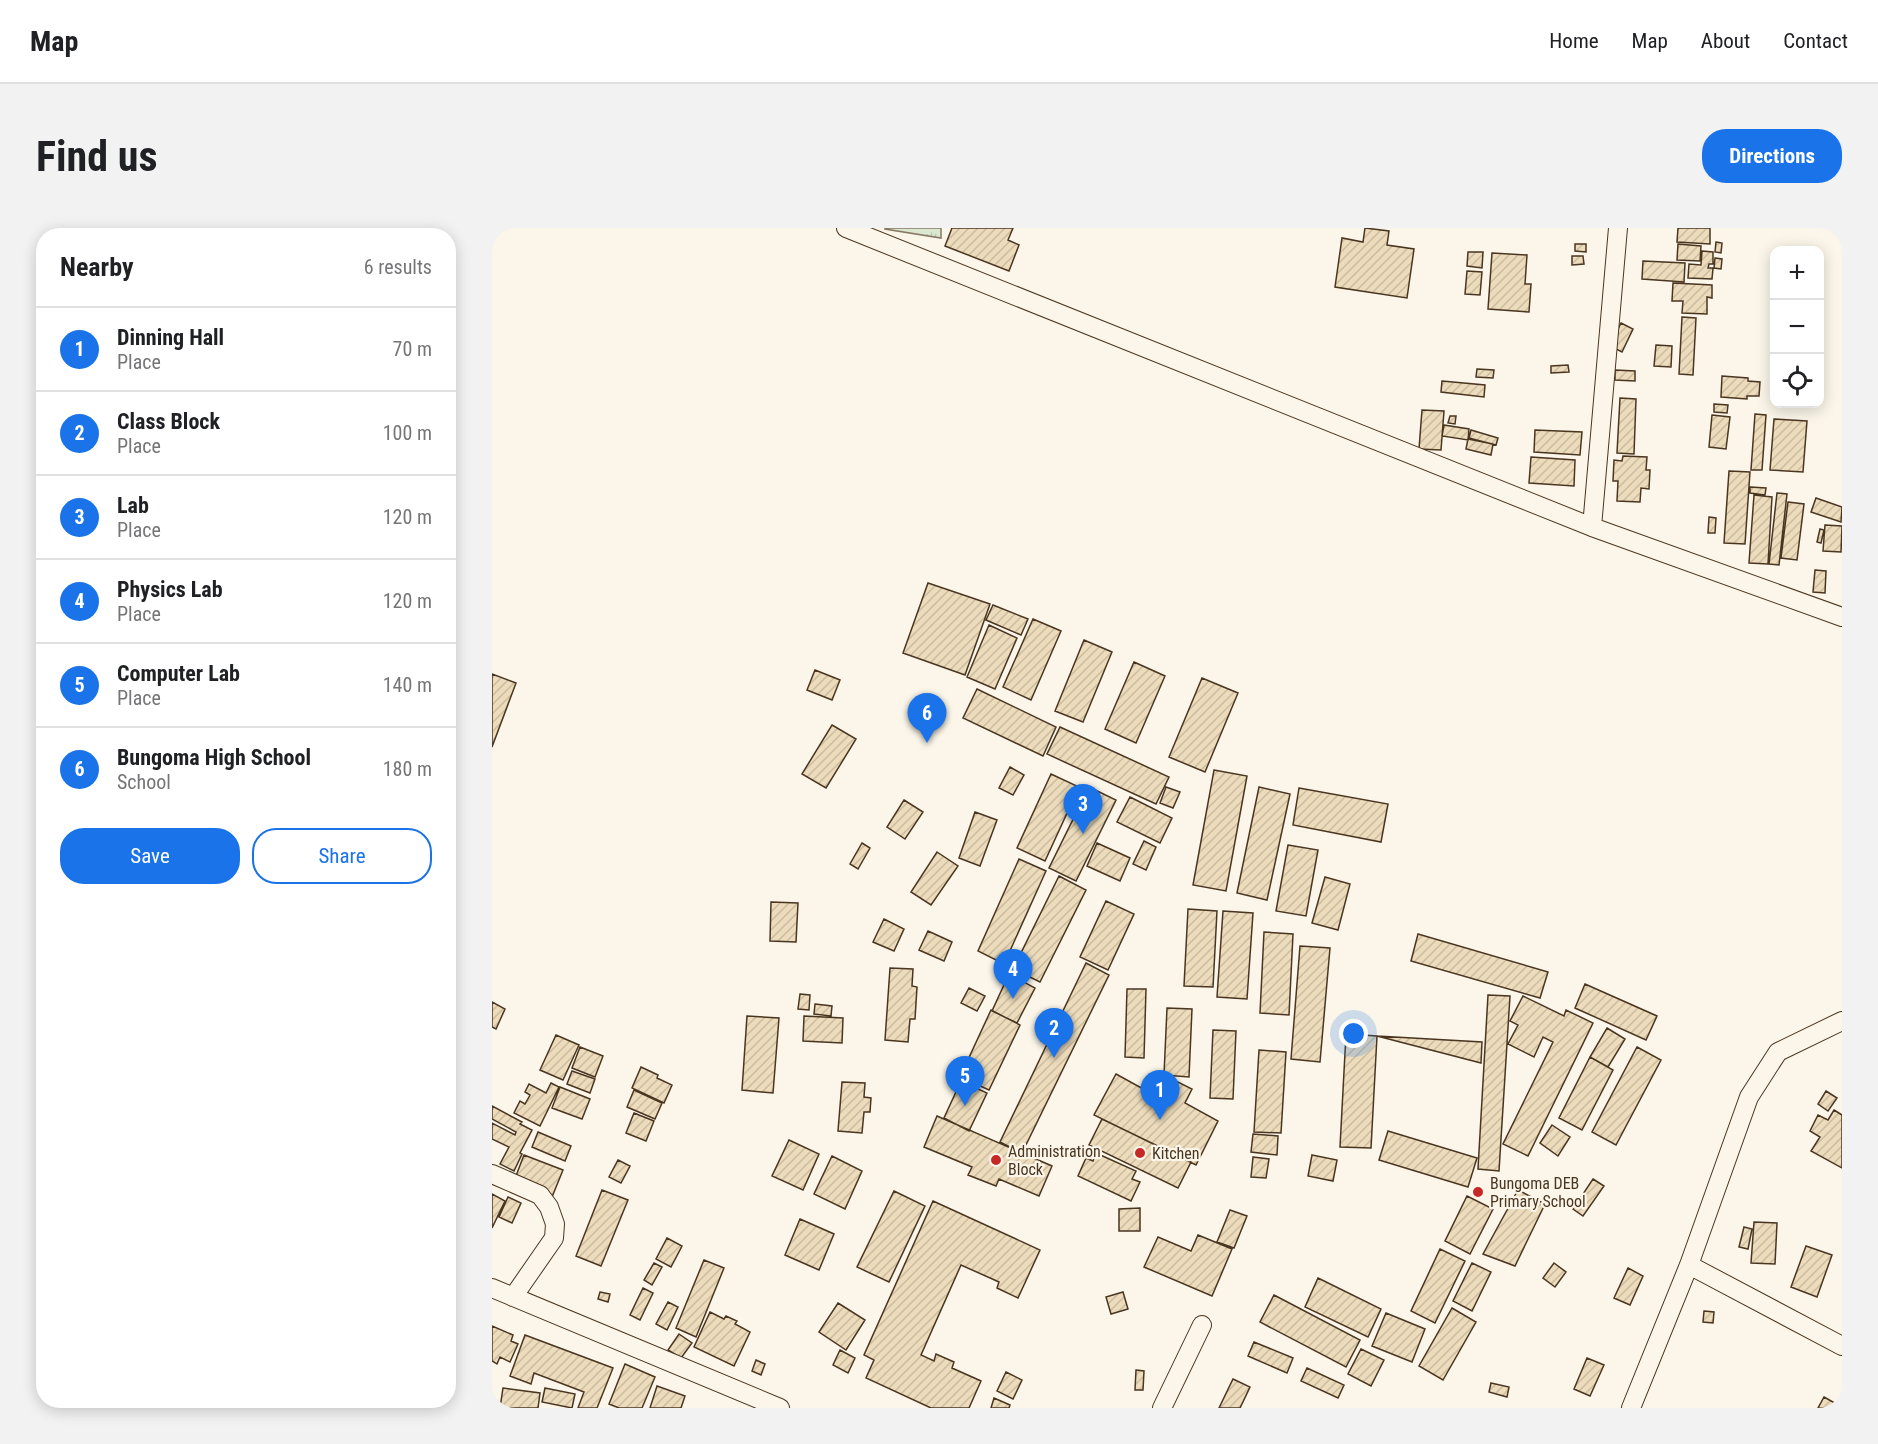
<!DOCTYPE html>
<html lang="en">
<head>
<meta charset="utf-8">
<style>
	:root { --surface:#fff; --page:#f2f2f2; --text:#202124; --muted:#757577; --line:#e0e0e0; --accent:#1a73e8 }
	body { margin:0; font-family:"Roboto Condensed",sans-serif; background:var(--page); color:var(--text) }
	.controls { position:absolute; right:18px; top:18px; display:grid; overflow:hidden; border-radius:12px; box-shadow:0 3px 15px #0003 }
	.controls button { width:54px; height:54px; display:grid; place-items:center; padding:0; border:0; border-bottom:2px solid var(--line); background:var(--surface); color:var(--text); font:30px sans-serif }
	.you { position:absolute; left:862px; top:806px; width:21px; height:21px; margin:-15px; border:4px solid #fff; border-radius:50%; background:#1a73e8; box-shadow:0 0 0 9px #1a73e833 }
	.badge { display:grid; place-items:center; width:39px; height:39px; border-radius:50%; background:var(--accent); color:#fff; font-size:20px; font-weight:700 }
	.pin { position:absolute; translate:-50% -50px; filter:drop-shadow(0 2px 3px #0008) }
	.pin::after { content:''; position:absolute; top:32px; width:21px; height:18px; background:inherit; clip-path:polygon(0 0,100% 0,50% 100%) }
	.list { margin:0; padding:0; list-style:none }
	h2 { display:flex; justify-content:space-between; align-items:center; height:78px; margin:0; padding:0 24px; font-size:26px }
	h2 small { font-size:20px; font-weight:400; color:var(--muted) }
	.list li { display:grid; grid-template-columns:39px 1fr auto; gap:18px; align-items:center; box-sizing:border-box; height:84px; padding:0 24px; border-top:2px solid var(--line) }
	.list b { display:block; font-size:22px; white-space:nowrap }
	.list p { margin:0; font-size:20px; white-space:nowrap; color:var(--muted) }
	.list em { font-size:20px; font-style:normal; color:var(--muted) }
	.actions { display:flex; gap:12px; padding:18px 24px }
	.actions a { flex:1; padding:14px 0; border:2px solid var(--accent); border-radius:24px; text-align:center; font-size:21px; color:var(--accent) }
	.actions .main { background:var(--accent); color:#fff }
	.icon { flex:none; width:33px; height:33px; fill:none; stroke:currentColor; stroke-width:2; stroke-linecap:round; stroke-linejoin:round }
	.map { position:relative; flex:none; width:1350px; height:1180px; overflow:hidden; border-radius:24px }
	header { display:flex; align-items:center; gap:36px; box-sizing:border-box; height:84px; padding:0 30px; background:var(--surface); border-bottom:2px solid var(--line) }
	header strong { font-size:28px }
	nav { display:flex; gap:33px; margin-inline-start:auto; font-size:21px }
	.intro { display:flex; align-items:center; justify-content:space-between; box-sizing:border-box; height:144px; padding:0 36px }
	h1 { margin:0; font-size:42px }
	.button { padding:15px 27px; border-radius:24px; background:var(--accent); color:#fff; font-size:21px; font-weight:700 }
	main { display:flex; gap:36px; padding:0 36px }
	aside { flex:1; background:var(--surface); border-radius:24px; box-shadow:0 3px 15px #0003 }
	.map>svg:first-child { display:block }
	.grass { fill:url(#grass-tufts); stroke:#887966; stroke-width:1.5 }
	.building { fill:url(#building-hatch); stroke:#4a3520; stroke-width:1.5 }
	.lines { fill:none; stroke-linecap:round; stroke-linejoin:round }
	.minor-casing { stroke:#4a3520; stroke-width:20 }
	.minor { stroke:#fbf6e9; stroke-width:18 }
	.poi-dot { fill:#c62828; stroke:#fbf6e9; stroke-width:2 }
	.labels { text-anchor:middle; stroke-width:4.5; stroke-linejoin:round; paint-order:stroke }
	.poi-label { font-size:16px; fill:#4a3520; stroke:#fbf6e9; text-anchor:start }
</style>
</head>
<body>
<header>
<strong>Map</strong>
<nav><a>Home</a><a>Map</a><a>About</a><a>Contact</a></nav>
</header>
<div class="intro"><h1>Find us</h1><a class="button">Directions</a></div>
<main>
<aside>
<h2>Nearby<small>6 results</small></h2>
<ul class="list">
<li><span class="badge">1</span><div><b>Dinning Hall</b><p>Place</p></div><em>70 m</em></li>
<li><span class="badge">2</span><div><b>Class Block</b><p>Place</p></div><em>100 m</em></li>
<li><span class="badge">3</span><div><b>Lab</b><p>Place</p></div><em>120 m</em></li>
<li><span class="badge">4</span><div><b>Physics Lab</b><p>Place</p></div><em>120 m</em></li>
<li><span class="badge">5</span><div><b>Computer Lab</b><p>Place</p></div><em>140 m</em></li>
<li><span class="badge">6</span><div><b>Bungoma High School</b><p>School</p></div><em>180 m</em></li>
</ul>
<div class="actions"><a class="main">Save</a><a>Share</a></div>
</aside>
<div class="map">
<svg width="1350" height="1180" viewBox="0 0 1350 1180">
	<defs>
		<pattern id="grass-tufts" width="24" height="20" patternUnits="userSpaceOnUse" patternTransform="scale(1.5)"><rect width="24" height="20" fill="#dce7d0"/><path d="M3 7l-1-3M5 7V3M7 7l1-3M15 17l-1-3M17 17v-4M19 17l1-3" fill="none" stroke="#bec7b2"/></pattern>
		<pattern id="building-hatch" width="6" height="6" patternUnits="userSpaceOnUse" patternTransform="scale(1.5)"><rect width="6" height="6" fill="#ecdcbc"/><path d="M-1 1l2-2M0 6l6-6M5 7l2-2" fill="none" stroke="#ccbda1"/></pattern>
	</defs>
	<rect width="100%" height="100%" fill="#fbf6e9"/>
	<path class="grass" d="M393 0H449V10L393 1Z"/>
	<path class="building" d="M460 0H521L516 12 527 17 517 43 453 18Z
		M873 0 897 3 895 17 922 21 915 70 843 59 850 10 871 14Z
		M1186 0H1218V16L1185 14Z
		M1224 14 1230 15 1229 25 1223 24Z
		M1083 16H1094V24L1083 23Z
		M1186 16 1209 18 1208 33 1185 32Z
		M1210 23 1221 24V36H1217L1216 40H1221L1220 51 1196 50 1197 36 1209 37Z
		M976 24H991L990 40 975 38Z
		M1000 25 1035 27 1033 56H1039L1037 84 996 81Z
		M1080 28H1091L1092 36 1080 37Z
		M1223 30 1230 31 1229 41 1222 40Z
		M1151 33 1193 35 1192 54 1150 51Z
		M975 43 990 44 988 67 973 66Z
		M1181 55 1220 57V70L1215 69V86L1190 85 1191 73H1180Z
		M1190 89 1204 90 1201 147 1187 146Z
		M1129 95 1141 101 1130 124 1118 118Z
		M1164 117 1180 118 1179 139 1162 138Z
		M1076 137 1077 144 1059 145V138Z
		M985 141 1002 142 1001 150 984 149Z
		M1123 142 1143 143V153L1123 152Z
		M1230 148 1256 150V153L1268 154 1267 168H1255V171L1229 169Z
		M950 153 993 157 992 169 949 164Z
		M1128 170 1144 171 1142 226 1125 225Z
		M1222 176 1236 177 1235 185 1222 184Z
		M930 182 952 183 949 222 927 221Z
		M1263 186 1274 187 1270 242H1259Z
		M1220 187 1238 189 1234 221 1217 219Z
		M958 188H964L963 196 956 195Z
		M1282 191 1315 193 1311 244 1278 242Z
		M952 197 977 201 976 212 950 208Z
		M979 202 1006 210 1004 217 977 210Z
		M1043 202 1090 204 1088 227 1042 224Z
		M976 211 1001 216 999 227 974 221Z
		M1131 228 1155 229 1154 242H1158L1157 261 1149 260 1148 274 1125 273 1126 253H1121L1122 232 1130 233Z
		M1039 229 1083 232 1082 258 1037 255Z
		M1237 243 1258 244 1253 316 1232 315Z
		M1258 259 1274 260 1273 267 1258 265Z
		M1285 265 1295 266 1287 337 1277 336Z
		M1262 267 1280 269 1276 336 1257 335Z
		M1324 270 1350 279 1349 294 1319 284Z
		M1296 274 1312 276 1305 332 1289 330Z
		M1217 289 1224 290 1223 305H1216Z
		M1333 297 1350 298 1349 324 1331 323Z
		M1328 301 1332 302 1329 315 1325 314Z
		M1323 342 1334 343 1333 365 1321 364Z
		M436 355 498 376 473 447 411 425Z
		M501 377 536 391 529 407 494 392Z
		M541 391 569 403 539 472 511 459Z
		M497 397 525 410 503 461 475 449Z
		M592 412 620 424 591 494 563 483Z
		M642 434 673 448 644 515 613 501Z
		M323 442 348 452 340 472 315 462Z
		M0 446 24 455 0 519Z
		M710 450 746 465 713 544 677 529Z
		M485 461 564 499 551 528 471 490Z
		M340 497 364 511 334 560 310 546Z
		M568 499 677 549 664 576 555 526Z
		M518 539 532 547 521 567 507 560Z
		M722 542 755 548 734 663 701 657Z
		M559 546 587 559 553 633 525 620Z
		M597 559 624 572 584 653 557 640Z
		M674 559 688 564 681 580 668 575Z
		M767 559 798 566 775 672 745 665Z
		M807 560 896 576 889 614 801 597Z
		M638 569 680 590 668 615 625 594Z
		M412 572 431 584 413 611 395 599Z
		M483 584 505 592 488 638 467 630Z
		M652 613 664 619 654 642 641 636Z
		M370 615 378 620 366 641 358 636Z
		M605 615 638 630 628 653 595 638Z
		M796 617 826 622 814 688 784 683Z
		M445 624 466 638 439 677 419 664Z
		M527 631 554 643 512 736 486 723Z
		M567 648 594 662 548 754 521 741Z
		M833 649 858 656 846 702 820 695Z
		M614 673 642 686 616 742 588 729Z
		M279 674 306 675 304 714 278 713Z
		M696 681 725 683 721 759 692 758Z
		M731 683 761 685 755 771 725 769Z
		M392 691 412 701 402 723 381 714Z
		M436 703 460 714 452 733 427 722Z
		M772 704 801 706 797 787 768 785Z
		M926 706 1056 744 1048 770 919 733Z
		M808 718 838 720 828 834 799 831Z
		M594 735 617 747 530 925 508 914Z
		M398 740 421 741 420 758 425 759 423 791H418L416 814 393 812Z
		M517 746 543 760 525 795 500 783Z
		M1093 756 1165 788 1154 812 1083 780Z
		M477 760 493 768 485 783 469 775Z
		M635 761H654L652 830 633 829Z
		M308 766 318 767 317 782 306 781Z
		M996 767 1018 768 1007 943 986 941Z
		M1031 768 1072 788 1074 782 1101 795 1036 928 1011 916 1061 814 1051 809 1042 829 1016 816 1026 797 1018 793Z
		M0 774 13 781 4 801 0 799Z
		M323 776 340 778 339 788 322 786Z
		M675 780 700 781 697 849 672 847Z
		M499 782 528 797 497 862 468 849Z
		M255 788 287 790 281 865 250 862Z
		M312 788 351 790 350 815 311 813Z
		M1115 800 1133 811 1116 839 1098 829Z
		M721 802 744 803 741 871 718 870Z
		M854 806 885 808 879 920 848 919Z
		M64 807 87 817 71 852 48 842Z
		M885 808 990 814 989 835Z
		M88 819 111 828 103 849 80 840Z
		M1145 819 1169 832 1124 917 1100 904Z
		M767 822 794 824 789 905 762 904Z
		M1098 829 1121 842 1090 902 1067 890Z
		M149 839 166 847 165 850 180 857 172 875 140 860Z
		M80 843 103 851 98 865 75 856Z
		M624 846 662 867 672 847 700 861 693 875 726 893 704 937 602 887Z
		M469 853 495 865 477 903 452 890Z
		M350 854 373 855 372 869 379 870 378 884H372L370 905 346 903Z
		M59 855 67 859 48 898 22 885 28 873 33 876 38 867 33 864 37 856 54 865Z
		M68 859 98 871 90 891 60 880Z
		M142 862 170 875 163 891 135 879Z
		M1334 863 1345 870 1336 883 1326 876Z
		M0 878 30 894 28 896 40 902 28 925 30 926 22 943 8 936 17 919 0 911V895L23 907 24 904 0 891Z
		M1342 882 1350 887V940L1319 923 1328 909 1318 903 1326 887 1336 892Z
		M142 885 162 893 154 913 134 905Z
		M445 888 560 938 547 968 507 951 504 958 476 947 480 939 432 919Z
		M610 891 699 934 686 960 597 917Z
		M1060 897 1078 909 1066 928 1048 915Z
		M896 903 985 930 976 959 887 932Z
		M46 904 79 918 73 933 40 919Z
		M761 906 786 908 785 927 759 924Z
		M297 912 327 926 311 962 280 948Z
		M604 925 644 943 640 951 648 954 639 973 586 948 594 930 601 933Z
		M32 927 71 942 60 969 22 953Z
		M820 927 845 932 841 953 816 948Z
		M340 928 370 943 353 981 322 966Z
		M761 929 777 931 774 950 759 949Z
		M126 932 138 938 129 955 117 949Z
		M1101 951 1112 958 1091 988 1081 981Z
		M110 962 136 972 109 1038 84 1028Z
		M1026 962 1053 976 1023 1038 991 1026Z
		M402 963 433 978 397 1054 365 1039Z
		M0 966 13 973 0 1000Z
		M975 968 1001 981 978 1026 953 1013Z
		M16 969 29 975 20 995 7 989Z
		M441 973 548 1022 526 1070 505 1060 507 1054 469 1037 429 1127 442 1133 444 1126 462 1134 460 1140 489 1153 477 1180H439L374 1150 382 1132 372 1127Z
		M648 980V1003H627V981Z
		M738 982 755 988 742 1020 725 1014Z
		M308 991 342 1006 327 1042 293 1027Z
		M1262 994 1285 995 1283 1036 1259 1035Z
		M1252 999 1260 1001 1256 1021 1247 1019Z
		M706 1007 740 1021 720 1068 652 1039 666 1009 699 1023Z
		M175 1010 190 1018 179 1039 164 1031Z
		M1314 1018 1340 1027 1325 1069 1299 1059Z
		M948 1021 973 1033 943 1095 919 1083Z
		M212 1032 232 1040 204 1109 184 1100Z
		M162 1035 170 1039 160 1057 152 1052Z
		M980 1035 999 1044 980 1083 961 1073Z
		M1062 1035 1074 1044 1063 1059 1051 1050Z
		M1136 1040 1151 1048 1138 1077 1122 1070Z
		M826 1050 889 1081 876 1109 813 1079Z
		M151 1060 161 1065 148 1092 138 1087Z
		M108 1064 118 1066 116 1074 106 1071Z
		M631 1064 636 1081 619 1086 614 1069Z
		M782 1067 868 1112 854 1139 768 1094Z
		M176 1074 186 1079 175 1102 164 1096Z
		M346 1075 373 1092 354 1122 327 1104Z
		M960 1080 984 1094 951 1152 927 1138Z
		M1212 1083 1222 1084 1221 1095 1211 1094Z
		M218 1084 232 1091 234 1088 245 1093 243 1096 258 1104 242 1138 202 1119Z
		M894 1085 933 1101 920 1134 880 1118Z
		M0 1098 21 1107 19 1113 26 1116 18 1134 8 1129 5 1136 0 1133Z
		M187 1106 200 1115 189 1130 176 1122Z
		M33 1107 121 1140 105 1180H86L92 1164 42 1145 39 1156 18 1148Z
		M762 1114 801 1130 795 1145 756 1128Z
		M869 1121 892 1132 879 1158 856 1146Z
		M348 1122 363 1130 356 1145 341 1137Z
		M1095 1130 1112 1137 1098 1168 1082 1161Z
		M264 1132 273 1136 269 1147 260 1143Z
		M133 1136 163 1149 150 1180H127L117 1176Z
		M815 1140 852 1157 846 1170 809 1153Z
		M644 1142 652 1143 651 1162H643Z
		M514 1144 530 1152 521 1171 505 1163Z
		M741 1151 758 1159 748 1180H727Z
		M999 1155 1017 1159 1015 1169 997 1164Z
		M165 1158 193 1168 189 1180H158Z
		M11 1160 48 1165 46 1180H8Z
		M53 1160 83 1166 80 1180 50 1174Z
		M1332 1169 1350 1179V1180H1326Z
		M502 1170 518 1177 517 1180H499Z"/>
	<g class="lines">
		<defs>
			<path id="minor" d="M354 0 1100 299 1350 389
				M1100 299 1126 0
				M0 946 48 967 57 979 63 996 62 1010 21 1069
				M1197 1037 1350 1118
				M0 1060 288 1180
				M670 1180 710 1097
				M1139 1180 1197 1037 1257 869 1286 824 1350 793"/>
		</defs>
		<use href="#minor" class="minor-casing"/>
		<use href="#minor" class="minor"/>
	</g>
	<g class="poi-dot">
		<circle cx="648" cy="925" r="6"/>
		<circle cx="504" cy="932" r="6"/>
		<circle cx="986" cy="964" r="6"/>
	</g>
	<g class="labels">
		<g class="poi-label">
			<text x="516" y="929">Administration<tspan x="516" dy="18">Block</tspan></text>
			<text x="660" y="931">Kitchen</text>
			<text x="998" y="961">Bungoma DEB<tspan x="998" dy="18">Primary School</tspan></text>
		</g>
	</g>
</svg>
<div class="controls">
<button>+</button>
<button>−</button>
<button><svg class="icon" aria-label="locate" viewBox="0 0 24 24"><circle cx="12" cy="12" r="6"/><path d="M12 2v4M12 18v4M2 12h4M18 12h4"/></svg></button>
</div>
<div class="you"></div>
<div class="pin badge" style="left:668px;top:892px">1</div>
<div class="pin badge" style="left:562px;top:830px">2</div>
<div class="pin badge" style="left:591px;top:606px">3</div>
<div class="pin badge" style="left:521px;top:771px">4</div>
<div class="pin badge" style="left:473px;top:878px">5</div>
<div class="pin badge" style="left:435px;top:515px">6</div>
</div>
</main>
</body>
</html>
